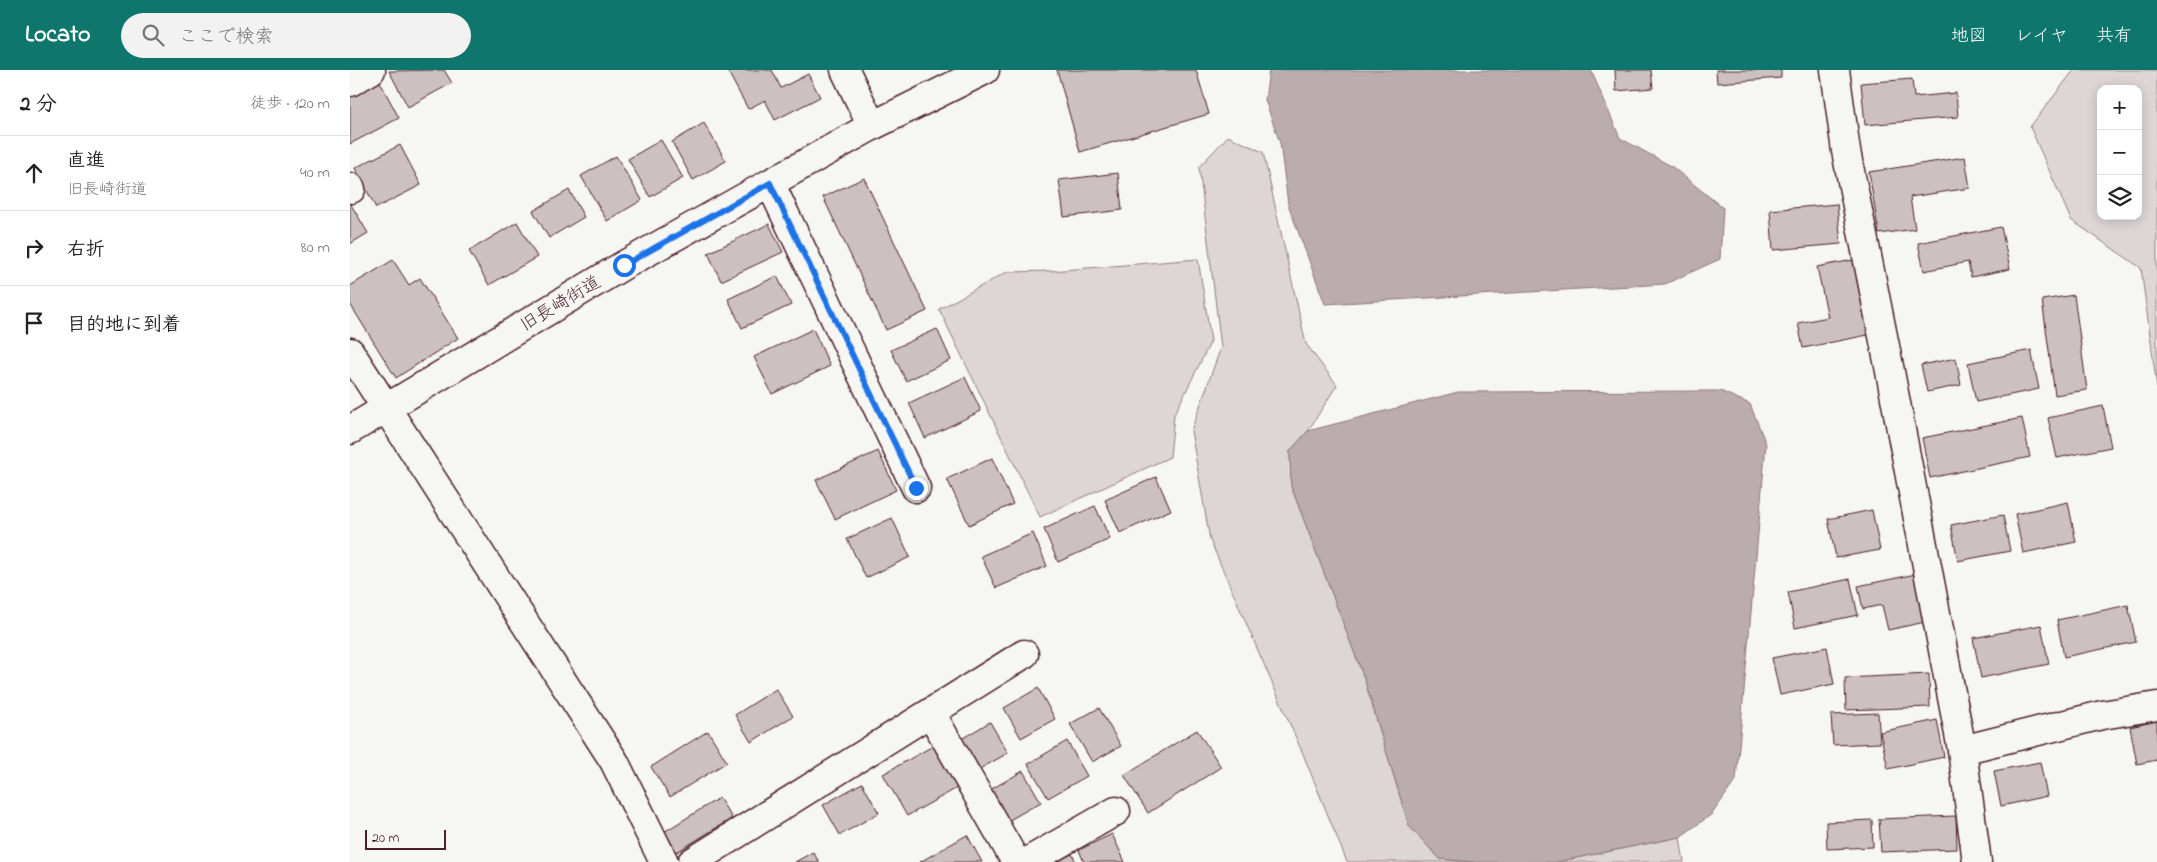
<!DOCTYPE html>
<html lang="ja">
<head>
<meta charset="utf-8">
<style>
	:root { --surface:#fff; --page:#f2f2f2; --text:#222; --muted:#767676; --line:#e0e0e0; --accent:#0f766e }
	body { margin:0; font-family:"Indie Flower","Klee One",sans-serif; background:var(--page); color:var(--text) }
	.controls { position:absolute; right:15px; top:15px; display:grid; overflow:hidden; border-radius:10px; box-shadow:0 2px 12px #0003 }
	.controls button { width:45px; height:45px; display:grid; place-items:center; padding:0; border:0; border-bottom:1px solid var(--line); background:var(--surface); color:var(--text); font:25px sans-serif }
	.scale { position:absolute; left:15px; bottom:12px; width:81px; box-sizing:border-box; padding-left:5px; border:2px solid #4a1f2b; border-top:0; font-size:14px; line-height:18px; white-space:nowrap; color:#4a1f2b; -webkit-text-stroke:4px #f6f6f2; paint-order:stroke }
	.stop { position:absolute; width:15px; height:15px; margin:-11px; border:4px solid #1a73e8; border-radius:50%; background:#fff }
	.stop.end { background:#1a73e8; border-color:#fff; box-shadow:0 1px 5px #0008 }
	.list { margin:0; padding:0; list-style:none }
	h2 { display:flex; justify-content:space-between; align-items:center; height:65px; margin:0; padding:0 20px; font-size:21px }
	h2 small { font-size:16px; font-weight:400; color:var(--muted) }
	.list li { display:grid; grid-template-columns:32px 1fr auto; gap:15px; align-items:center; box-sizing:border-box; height:75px; padding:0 20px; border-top:1px solid var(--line) }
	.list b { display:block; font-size:19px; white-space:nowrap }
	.list p { margin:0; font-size:16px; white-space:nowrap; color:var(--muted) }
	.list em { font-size:16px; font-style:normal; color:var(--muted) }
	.icon { flex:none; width:28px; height:28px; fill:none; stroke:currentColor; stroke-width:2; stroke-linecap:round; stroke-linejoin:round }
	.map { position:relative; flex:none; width:1807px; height:792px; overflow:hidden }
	header { display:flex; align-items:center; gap:30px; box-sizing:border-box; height:70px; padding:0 25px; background:var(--accent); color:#fff }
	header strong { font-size:24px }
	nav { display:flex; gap:28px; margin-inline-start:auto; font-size:18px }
	.search { width:350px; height:45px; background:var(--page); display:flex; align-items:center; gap:12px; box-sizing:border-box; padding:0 18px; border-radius:28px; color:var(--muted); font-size:19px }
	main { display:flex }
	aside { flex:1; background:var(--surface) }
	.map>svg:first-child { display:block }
	.green { fill:#ddd6d5; stroke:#947a80; fill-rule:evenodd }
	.water { fill:#bbadae; stroke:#8e747a }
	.building { fill:#ccc1c0; stroke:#4a1f2b }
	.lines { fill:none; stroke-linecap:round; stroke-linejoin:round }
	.minor-casing { stroke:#4a1f2b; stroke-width:31 }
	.minor { stroke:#f6f6f2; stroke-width:28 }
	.route { stroke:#1a73e8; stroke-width:6 }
	.labels { text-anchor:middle; stroke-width:4.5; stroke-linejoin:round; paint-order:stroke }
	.street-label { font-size:18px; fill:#4a1f2b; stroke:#f6f6f2 }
</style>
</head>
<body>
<header>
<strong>Locato</strong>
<div class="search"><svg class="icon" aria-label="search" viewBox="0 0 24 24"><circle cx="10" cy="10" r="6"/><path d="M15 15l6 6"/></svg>ここで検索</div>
<nav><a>地図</a><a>レイヤ</a><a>共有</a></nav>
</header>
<main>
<aside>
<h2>2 分<small>徒歩 · 120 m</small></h2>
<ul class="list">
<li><svg class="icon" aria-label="ahead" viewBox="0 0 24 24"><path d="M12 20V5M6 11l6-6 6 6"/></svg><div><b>直進</b><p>旧長崎街道</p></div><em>40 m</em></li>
<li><svg class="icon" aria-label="right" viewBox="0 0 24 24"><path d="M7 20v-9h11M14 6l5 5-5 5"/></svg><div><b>右折</b></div><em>80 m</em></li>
<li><svg class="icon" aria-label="arrive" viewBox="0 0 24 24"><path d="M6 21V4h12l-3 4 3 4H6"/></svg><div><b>目的地に到着</b></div></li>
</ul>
</aside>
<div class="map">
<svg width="1807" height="792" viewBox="0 0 1807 792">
	<rect width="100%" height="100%" fill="#f6f6f2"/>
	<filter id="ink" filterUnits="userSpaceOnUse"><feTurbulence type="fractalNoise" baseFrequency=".02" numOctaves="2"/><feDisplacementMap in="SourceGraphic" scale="10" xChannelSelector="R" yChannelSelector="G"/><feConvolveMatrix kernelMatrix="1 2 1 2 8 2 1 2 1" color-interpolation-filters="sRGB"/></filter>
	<g filter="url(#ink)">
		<path class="green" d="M1724 0H1807V318L1791 198 1721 150 1680 57ZM1751 19H1788V146H1751Z
			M878 66 913 82 956 274 987 315 958 361 940 381 941 416 1014 608 1059 756 1090 789 1124 792H997L953 684 860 470 841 361 871 277 849 97Z
			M848 189 861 271 824 345 820 387 690 447 589 239 657 202 701 201Z
			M1330 767 1334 792H1206Z"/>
		<path class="water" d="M919 0H1241L1270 68 1321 96 1373 138 1370 189 1315 214 975 234 938 134 930 73 915 30Z
			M1370 321 1400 334 1416 374 1386 710 1362 744 1330 767 1206 792H1124L1090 789 1059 756 1014 608 941 416 940 381 958 361 1108 322Z"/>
		<path class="building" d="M94 0 102 13 58 37 39 1Z
			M377 0H422L431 18 458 4 470 27 425 50 415 30 398 39Z
			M707 0H846L859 44 730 82Z
			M1265 0H1301L1303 18 1266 21Z
			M1366 0H1431V8L1367 13Z
			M1562 9 1564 27 1606 23 1608 47 1515 55 1511 13Z
			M29 10 49 48 0 74V25Z
			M354 53 376 91 343 110 322 72Z
			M311 70 333 108 300 127 278 89Z
			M50 75 71 115 26 138 5 98Z
			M266 86 292 130 257 151 231 106Z
			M1615 87 1620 118 1560 127 1565 159 1529 164 1519 102Z
			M768 103 772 140 714 147 709 110Z
			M514 108 577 241 536 260 473 127Z
			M219 120 234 147 199 168 183 141Z
			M0 133 18 163 0 174Z
			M1487 134 1491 174 1423 180 1420 140Z
			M167 152 187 187 139 215 119 181Z
			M419 154 433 182 371 211 358 183Z
			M1651 157 1660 199 1621 207 1618 192 1574 201 1568 173Z
			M43 190 59 215 70 208 108 268 46 308 0 234V216Z
			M1503 190 1518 265 1453 278 1448 253 1478 247 1467 197Z
			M427 206 441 235 392 258 378 229Z
			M1724 225 1737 320 1705 325 1692 230Z
			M463 259 480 296 422 324 404 287Z
			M587 259 601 290 556 311 541 280Z
			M1681 280 1689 319 1626 332 1618 293Z
			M1606 288 1611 315 1577 322 1571 295Z
			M615 307 631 341 575 368 559 333Z
			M1753 336 1761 377 1707 388 1698 348Z
			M1672 348 1680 387 1580 408 1572 368Z
			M528 381 546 420 485 449 466 410Z
			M642 388 663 434 619 455 597 409Z
			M806 407 821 440 770 463 755 430Z
			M1718 432 1726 472 1673 483 1665 444Z
			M745 436 760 469 708 492 694 459Z
			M1522 440 1530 480 1486 488 1478 449Z
			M1653 445 1660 481 1608 491 1601 455Z
			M542 448 560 487 516 508 497 469Z
			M683 463 697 496 646 518 631 486Z
			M1566 504 1575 552 1538 560 1532 535 1513 539 1508 516Z
			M1500 509 1508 545 1445 558 1438 522Z
			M1778 535 1786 572 1714 587 1707 550Z
			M1691 555 1699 594 1631 608 1623 568Z
			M1477 577 1484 614 1430 625 1422 588Z
			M1579 604 1580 637 1496 640 1495 608Z
			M688 618 705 649 671 668 654 638Z
			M426 619 443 646 401 672 385 645Z
			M749 638 771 676 742 692 720 654Z
			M1528 643 1530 673 1483 675 1481 645Z
			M1587 650 1594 687 1538 699 1530 662Z
			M1807 651V690L1787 694 1780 657Z
			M640 652 658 683 626 701 608 671Z
			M847 660 871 697 798 743 774 705Z
			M358 661 377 692 320 727 301 697Z
			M717 671 737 706 698 728 678 694Z
			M583 676 607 718 557 746 533 704Z
			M1690 692 1697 726 1651 736 1644 701Z
			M673 701 691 732 656 752 638 721Z
			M512 713 529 743 490 765 473 735Z
			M369 728 382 748 327 782 314 762Z
			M1606 746 1607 779 1531 782 1529 749Z
			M1522 750 1523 777 1477 779 1476 752Z
			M762 764 775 792H734L729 780Z
			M617 765 632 792H570Z
			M463 782 469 792H445Z
			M722 784 726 792H706Z"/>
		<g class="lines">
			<defs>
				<path id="minor" d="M495 0 522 56
					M1485 0 1496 81 1538 291 1612 680 1627 792
					M0 12 21 0
					M420 113 566 418
					M0 117 1 119
					M0 282 264 691 314 792
					M0 360 274 195 522 56 635 0
					M581 643 666 792
					M1612 680 1752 645 1807 636
					M342 792 674 584
					M677 792 766 741"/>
			</defs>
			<use href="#minor" class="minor-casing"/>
			<use href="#minor" class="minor"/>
		</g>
	</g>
	<g class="lines" filter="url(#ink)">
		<path class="route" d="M274 195 420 113 566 418"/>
	</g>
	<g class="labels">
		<g class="street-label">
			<text transform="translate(210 233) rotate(-31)" y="6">旧長崎街道</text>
		</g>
	</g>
</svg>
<div class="controls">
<button>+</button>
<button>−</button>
<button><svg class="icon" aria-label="layers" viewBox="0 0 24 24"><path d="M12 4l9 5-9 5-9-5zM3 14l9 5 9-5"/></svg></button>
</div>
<div class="scale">20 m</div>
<div class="stop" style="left:274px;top:195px"></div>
<div class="stop end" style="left:566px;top:418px"></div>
</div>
</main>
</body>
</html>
